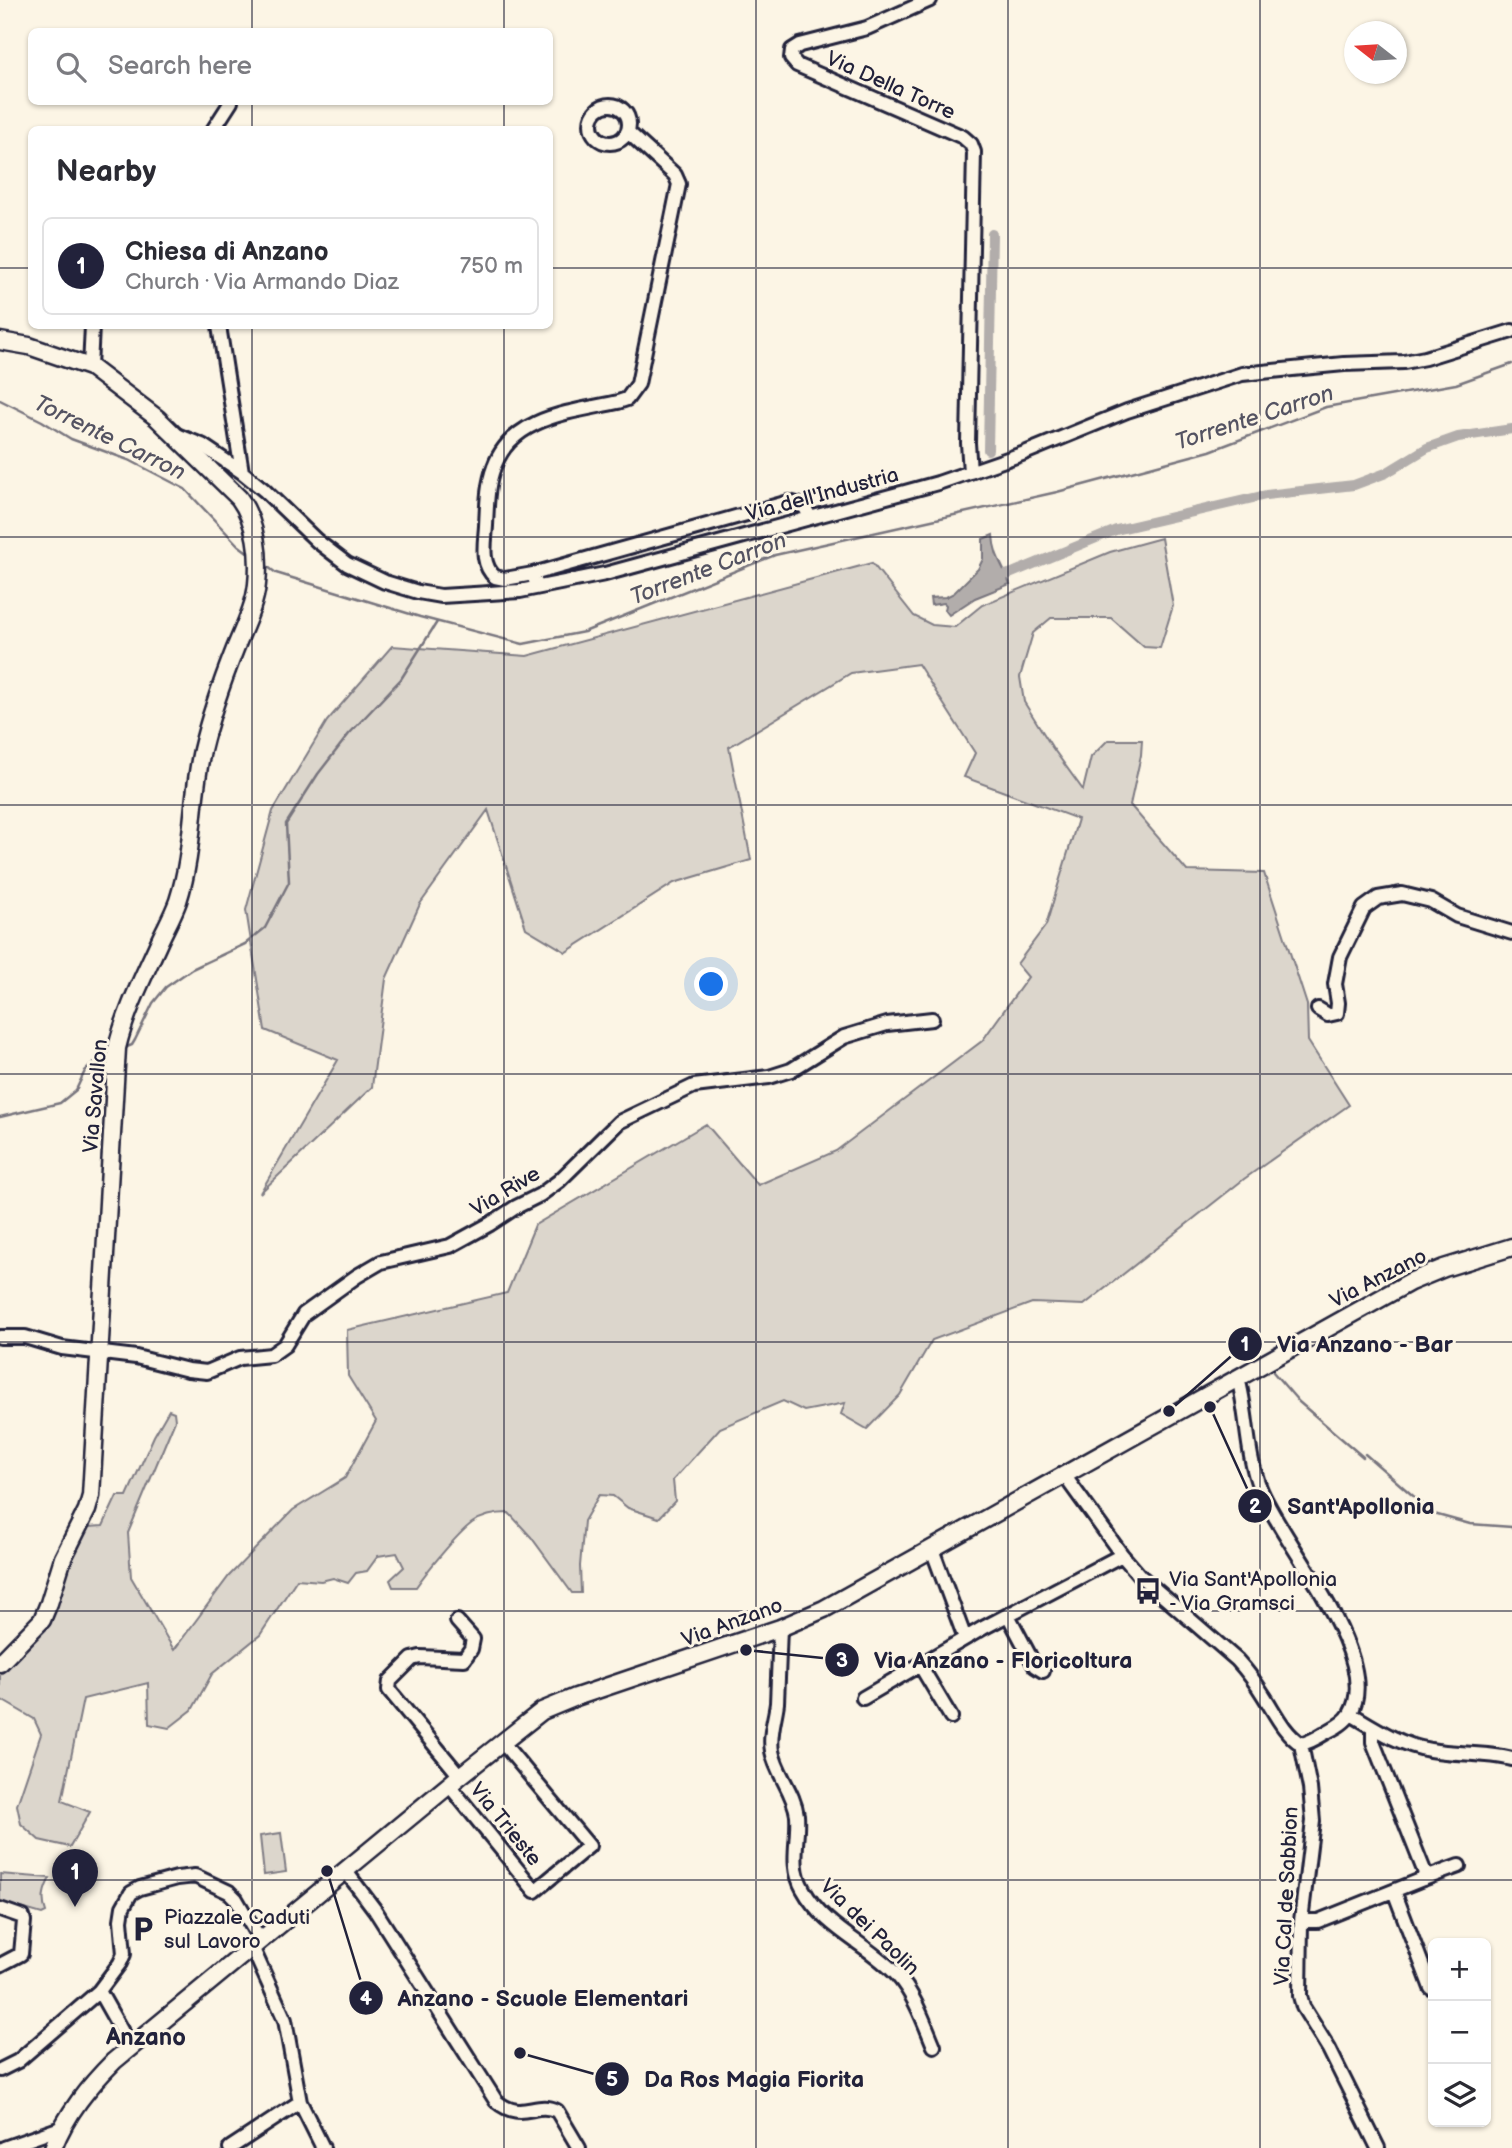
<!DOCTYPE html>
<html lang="en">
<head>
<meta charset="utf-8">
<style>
	:root { --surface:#fff; --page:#f2f2f3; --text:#2b2b33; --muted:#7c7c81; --line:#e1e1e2; --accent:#22223b }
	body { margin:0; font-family:"Balsamiq Sans",sans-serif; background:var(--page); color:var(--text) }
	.controls { position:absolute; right:21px; bottom:21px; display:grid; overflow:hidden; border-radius:10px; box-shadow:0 2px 5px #0004 }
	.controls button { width:63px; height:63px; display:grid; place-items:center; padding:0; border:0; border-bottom:2px solid var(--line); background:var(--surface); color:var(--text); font:35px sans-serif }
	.compass { position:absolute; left:1344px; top:21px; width:63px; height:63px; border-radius:50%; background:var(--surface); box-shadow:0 2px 5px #0004; rotate:287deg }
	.you { position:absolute; left:712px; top:985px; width:24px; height:24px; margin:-18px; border:5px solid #fff; border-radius:50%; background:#1a73e8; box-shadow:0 0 0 10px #1a73e833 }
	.badge { display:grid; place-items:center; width:46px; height:46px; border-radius:50%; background:var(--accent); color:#fff; font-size:23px; font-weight:700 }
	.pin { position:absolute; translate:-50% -58px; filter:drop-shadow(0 2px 4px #0008) }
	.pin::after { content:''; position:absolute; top:37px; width:24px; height:21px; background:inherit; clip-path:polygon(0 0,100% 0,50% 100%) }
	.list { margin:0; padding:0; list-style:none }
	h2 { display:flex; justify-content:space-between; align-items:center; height:91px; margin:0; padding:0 28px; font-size:30px }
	h2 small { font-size:23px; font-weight:400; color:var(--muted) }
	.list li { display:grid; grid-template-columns:46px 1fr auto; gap:21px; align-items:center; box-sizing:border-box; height:98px; margin:0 14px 14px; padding:0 14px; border:2px solid var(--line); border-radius:10px }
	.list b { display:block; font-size:26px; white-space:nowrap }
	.list p { margin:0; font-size:23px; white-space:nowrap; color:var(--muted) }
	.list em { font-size:23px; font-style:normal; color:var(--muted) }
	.icon { flex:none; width:38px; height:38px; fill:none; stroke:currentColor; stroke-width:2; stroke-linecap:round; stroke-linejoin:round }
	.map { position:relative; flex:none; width:1512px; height:2148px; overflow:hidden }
	.search { position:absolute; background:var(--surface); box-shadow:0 2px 5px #0004; left:28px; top:28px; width:525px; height:77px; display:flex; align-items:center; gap:18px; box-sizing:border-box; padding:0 24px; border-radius:10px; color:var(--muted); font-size:26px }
	.panel { position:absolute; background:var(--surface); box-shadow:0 2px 5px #0004; left:28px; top:126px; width:525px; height:203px; border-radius:10px }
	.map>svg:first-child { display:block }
	.green { fill:#dcd6cc; stroke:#7f7c84; stroke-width:2 }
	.water { fill:#b2adab; stroke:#78757e; stroke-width:2 }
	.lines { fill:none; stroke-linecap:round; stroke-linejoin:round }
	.stream { stroke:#78757e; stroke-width:2.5 }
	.canal { stroke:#b2adab; stroke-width:10 }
	.minor-casing { stroke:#22223b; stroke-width:18 }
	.major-casing { stroke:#22223b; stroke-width:21 }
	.minor { stroke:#fcf5e5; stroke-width:12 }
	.major { stroke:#fcf5e5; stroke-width:16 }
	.grid { fill:none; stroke:#22223b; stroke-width:2; stroke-opacity:0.55 }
	.labels { text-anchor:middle; stroke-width:6; stroke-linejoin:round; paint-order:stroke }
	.street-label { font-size:21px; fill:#22223b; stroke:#fcf5e5 }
	.poi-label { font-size:21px; fill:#22223b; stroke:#fcf5e5; text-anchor:start }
	.water-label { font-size:23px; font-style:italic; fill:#545362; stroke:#fcf5e5 }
	.quarter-label { font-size:24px; font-weight:bold; fill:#22223b; stroke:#fcf5e5 }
	.leader { fill:none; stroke:#22223b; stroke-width:2.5 }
	.callout-dot { fill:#22223b; stroke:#fcf5e5; stroke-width:2.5 }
	.mark-label { font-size:21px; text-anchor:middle; font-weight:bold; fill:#fff }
	.callout-label { font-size:23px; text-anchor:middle; font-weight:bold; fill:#22223b; stroke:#fcf5e5; stroke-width:6; stroke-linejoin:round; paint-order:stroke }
</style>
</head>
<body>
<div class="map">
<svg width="1512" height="2148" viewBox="0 0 1512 2148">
	<rect width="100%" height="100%" fill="#fcf5e5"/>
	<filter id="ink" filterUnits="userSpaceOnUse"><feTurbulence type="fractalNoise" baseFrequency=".0143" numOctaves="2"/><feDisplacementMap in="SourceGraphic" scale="14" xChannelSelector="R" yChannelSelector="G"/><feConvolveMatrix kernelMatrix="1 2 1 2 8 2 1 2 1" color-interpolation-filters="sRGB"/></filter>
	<g filter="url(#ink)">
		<path class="green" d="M1161 538 1173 606 1160 648 1144 647 1111 618H1051L1033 633 1020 677 1024 702 1052 747 1083 790 1091 757 1108 740H1142L1141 755 1130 805 1187 871 1264 873 1307 1005 1308 1041 1349 1105 1244 1179 1084 1305 1032 1303 932 1340 900 1395 867 1429 841 1414 845 1403 804 1411 783 1401 720 1428 673 1480 675 1501 659 1518 628 1508 613 1496 599 1495 584 1521 580 1566 581 1593H572L531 1537 509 1513C497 1513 482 1516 472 1523 457 1534 427 1571 416 1587H393L390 1580 404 1567 397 1553 378 1556 367 1571 356 1573 348 1583 333 1578 321 1581 297 1579 260 1635 212 1674 192 1710 169 1728 149 1724 148 1683 83 1699 62 1801 90 1812 70 1847 39 1840 21 1824 17 1805 41 1734 34 1719 0 1699V1675L47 1627 55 1608 68 1566 88 1527 103 1526 117 1496H127L154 1436 169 1410 174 1412 175 1420 128 1533 131 1577 174 1650 229 1576 293 1510 345 1478 376 1421 348 1376 347 1330 507 1293 535 1225 706 1124 758 1185 836 1151 982 1041 1028 977 1017 964 1046 925 1078 819 964 777 975 753 918 664 851 673 729 747 751 860 674 883 566 952 526 928 488 810 420 904 386 979 372 1087 260 1193 338 1060 265 1030 246 910 273 811 327 721 392 646 527 656 872 563 914 616 932 625 955 627 982 605 1110 552Z
			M281 1833 286 1872 264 1875 260 1836Z
			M0 1874 50 1878C44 1889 41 1899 46 1912L42 1914 0 1902Z"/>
		<path class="water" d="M993 535C994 556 1003 565 1010 584L975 598 949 615 945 610 946 605 944 603 931 605 930 598 946 597 954 593 978 569 983 559V539Z"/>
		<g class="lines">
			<path class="stream" d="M0 400 42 421 71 439 131 461 185 489 238 545 250 554
				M264 564 276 573 420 617 523 644 584 632 775 555 1057 492 1210 451 1326 407 1456 384 1512 364
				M122 1049 132 1045 135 1040 153 1003 166 987 192 969 245 944 265 928 289 882 286 824 318 774 349 734 401 679 437 622
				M0 1117 60 1103 76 1090 85 1071 95 1062 110 1055
				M1273 1372 1299 1402 1363 1457
				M1365 1454 1434 1514 1470 1524 1512 1527"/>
			<path class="canal" d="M988 450 992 234
				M995 578 1012 573 1116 530 1266 495 1354 485 1386 473 1427 448 1458 437 1512 429"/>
			<defs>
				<path id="minor" d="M930 0 867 28 800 45 792 50 791 58 797 65 963 137 971 144 974 152 968 443 970 472
					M591 124a19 19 0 1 1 38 0a19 19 0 1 1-38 0Z
					M213 130 231 102
					M219 326 242 472
					M90 367 92 326
					M177 435 202 445 242 472 264 490 317 541 347 564 385 582 418 592 441 596 490 593 520 591 605 574 938 483 1022 454 1127 411 1242 374 1344 364 1404 362 1425 358 1512 331
					M533 574 789 502 804 506 810 517
					M537 587 533 574 505 579 495 577C480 564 485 543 486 526 487 506 487 485 494 467 512 416 573 412 618 402L627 399 638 384 679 184 675 175 628 132
					M1318 1009 1328 1015 1337 1013 1338 1003 1335 984 1340 957 1364 908 1378 898 1402 894 1431 901 1457 916 1512 933
					M0 1337H25L62 1348 136 1357 188 1370 207 1372 240 1358 271 1355 285 1345 304 1314 357 1276 381 1262 450 1246 490 1224 516 1207 540 1195 559 1181 619 1122 694 1086 769 1077 791 1070 844 1037 887 1024 932 1019
					M1064 1475 1122 1555 1140 1576 1237 1660C1247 1671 1256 1683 1264 1696 1275 1713 1284 1733 1301 1744 1310 1742 1317 1738 1325 1733 1334 1728 1345 1723 1350 1714 1384 1658 1281 1542 1260 1488 1246 1454 1248 1414 1238 1378
					M932 1549 963 1633 970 1636
					M1008 1615 1035 1666 1043 1671
					M457 1621 473 1639 471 1649 464 1659 420 1657 412 1659 390 1681 389 1690 460 1776
					M780 1628C779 1653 778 1678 777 1703 775 1719 769 1735 772 1751 776 1773 794 1792 797 1815 799 1841 789 1865 803 1889 824 1928 868 1944 897 1975 914 1994 924 2022 934 2046
					M920 1665 951 1717
					M863 1698 983 1628 1122 1555
					M1351 1714C1376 1729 1400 1745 1430 1750 1457 1755 1485 1752 1512 1759
					M1301 1744 1310 1788 1313 1821 1301 1921 1300 1996 1303 2007 1329 2049 1378 2148
					M449 1785 535 1891 589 1846 502 1742
					M345 1870 375 1910 496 2101C522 2123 535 2100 557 2111L579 2148
					M1423 1879 1459 1866
					M1394 1891 1431 1988
					M0 1909 23 1917 24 1921 21 1954 0 1965
					M1301 1921H1318L1423 1879 1425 1873 1373 1742V1728
					M252 1947 285 2020 300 2102 323 2148
					M130 2046 99 1991 120 1963 124 1954 121 1920 123 1907 131 1893 140 1888 177 1878 195 1876 229 1892 236 1899 260 1940
					M0 2070 18 2061 99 1991
					M4 2148 61 2128
					M230 2148 300 2102"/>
				<path id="major" d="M0 341 29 346 90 367 157 418 239 498C256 521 260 556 257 584 255 606 243 629 235 649 222 682 210 716 202 750 191 800 194 852 178 901 173 915 166 927 160 940 144 976 126 1010 117 1048L91 1496 87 1510 63 1558 49 1603 42 1620 0 1663
					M53 2148C67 2113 88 2087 114 2061L460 1776 542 1711 576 1697 780 1628 824 1609 1410 1282 1444 1268 1512 1247"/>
			</defs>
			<use href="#minor" class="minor-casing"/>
			<use href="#major" class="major-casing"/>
			<use href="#minor" class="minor"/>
			<use href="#major" class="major"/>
		</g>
	</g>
	<path class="grid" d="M252 0V32M504 0V32M756 0V2148M1008 0V2148M1260 0V2148M252 102V130M504 102V130M0 268H32M550 268H1512M252 326V2148M504 326V2148M0 537H1512M0 805H1512M0 1074H1512M0 1342H1512M0 1611H1512M0 1880H1512"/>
	<defs>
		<symbol id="bus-bare" viewBox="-9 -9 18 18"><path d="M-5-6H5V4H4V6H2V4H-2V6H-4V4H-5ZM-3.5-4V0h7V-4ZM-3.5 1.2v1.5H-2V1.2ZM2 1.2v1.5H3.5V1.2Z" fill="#22223b" stroke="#fcf5e5" stroke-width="2.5" paint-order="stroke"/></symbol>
		<symbol id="parking-bare" viewBox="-9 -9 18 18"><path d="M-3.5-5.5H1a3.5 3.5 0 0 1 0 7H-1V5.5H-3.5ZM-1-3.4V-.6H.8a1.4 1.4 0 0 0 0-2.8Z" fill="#22223b" stroke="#fcf5e5" stroke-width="2.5" paint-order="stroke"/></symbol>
	</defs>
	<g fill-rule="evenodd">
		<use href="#bus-bare" x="1129" y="1572" width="38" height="38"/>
		<use href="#parking-bare" x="124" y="1910" width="38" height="38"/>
	</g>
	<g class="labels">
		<g class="street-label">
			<text transform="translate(891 85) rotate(24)" y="7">Via Della Torre</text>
			<text transform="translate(822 494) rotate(-15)" y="7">Via dell'Industria</text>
			<text transform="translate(95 1096) rotate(-85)" y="7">Via Savallon</text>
			<text transform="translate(505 1191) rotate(-31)" y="7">Via Rive</text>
			<text transform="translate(1378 1278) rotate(-27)" y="7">Via Anzano</text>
			<text transform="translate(732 1622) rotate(-20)" y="7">Via Anzano</text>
			<text transform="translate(506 1824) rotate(51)" y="7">Via Trieste</text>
			<text transform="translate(1286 1896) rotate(-87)" y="7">Via Cal de Sabbion</text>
			<text transform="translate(870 1927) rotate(44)" y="7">Via dei Paolin</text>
		</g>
		<g class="poi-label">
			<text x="1169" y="1586">Via Sant'Apollonia<tspan x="1169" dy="24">- Via Gramsci</tspan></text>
			<text x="164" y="1924">Piazzale Caduti<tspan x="164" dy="24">sul Lavoro</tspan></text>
		</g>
		<g class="water-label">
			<text transform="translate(1254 417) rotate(-18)" y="8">Torrente Carron</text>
			<text transform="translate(110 437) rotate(26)" y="8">Torrente Carron</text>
			<text transform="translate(708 568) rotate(-21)" y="8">Torrente Carron</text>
		</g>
		<g class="quarter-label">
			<text x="146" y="2045">Anzano</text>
		</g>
	</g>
	<path class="leader" d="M1169 1411L1245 1344M1210 1407L1255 1506M746 1650L842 1660M327 1871L366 1998M520 2053L612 2079"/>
	<g class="callout-dot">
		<circle cx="1169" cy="1411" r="7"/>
		<circle cx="1210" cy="1407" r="7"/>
		<circle cx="746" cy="1650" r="7"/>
		<circle cx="327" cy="1871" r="7"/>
		<circle cx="520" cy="2053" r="7"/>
		<circle cx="1245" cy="1344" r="18"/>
		<circle cx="1255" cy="1506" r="18"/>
		<circle cx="842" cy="1660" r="18"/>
		<circle cx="366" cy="1998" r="18"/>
		<circle cx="612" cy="2079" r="18"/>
	</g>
	<g class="mark-label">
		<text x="1245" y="1351">1</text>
		<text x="1255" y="1513">2</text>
		<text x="842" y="1667">3</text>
		<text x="366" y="2005">4</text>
		<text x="612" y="2086">5</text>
	</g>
	<g class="callout-label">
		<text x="1365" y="1352">Via Anzano - Bar</text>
		<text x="1361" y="1514">Sant'Apollonia</text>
		<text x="1003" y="1668">Via Anzano - Floricoltura</text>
		<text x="543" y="2006">Anzano - Scuole Elementari</text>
		<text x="754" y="2087">Da Ros Magia Fiorita</text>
	</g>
</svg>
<div class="controls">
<button>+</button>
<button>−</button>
<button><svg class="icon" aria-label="layers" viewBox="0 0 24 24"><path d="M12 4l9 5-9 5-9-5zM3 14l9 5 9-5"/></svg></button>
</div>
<svg class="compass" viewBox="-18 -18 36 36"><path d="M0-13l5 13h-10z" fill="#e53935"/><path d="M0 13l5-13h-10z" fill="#7c7c81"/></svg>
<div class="you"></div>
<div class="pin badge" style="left:75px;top:1907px">1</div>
<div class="search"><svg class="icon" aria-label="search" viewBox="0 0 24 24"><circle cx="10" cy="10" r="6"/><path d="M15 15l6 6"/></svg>Search here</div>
<section class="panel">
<h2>Nearby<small></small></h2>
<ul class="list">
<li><span class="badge">1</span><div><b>Chiesa di Anzano</b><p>Church · Via Armando Diaz</p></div><em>750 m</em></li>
</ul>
</section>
</div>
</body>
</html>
